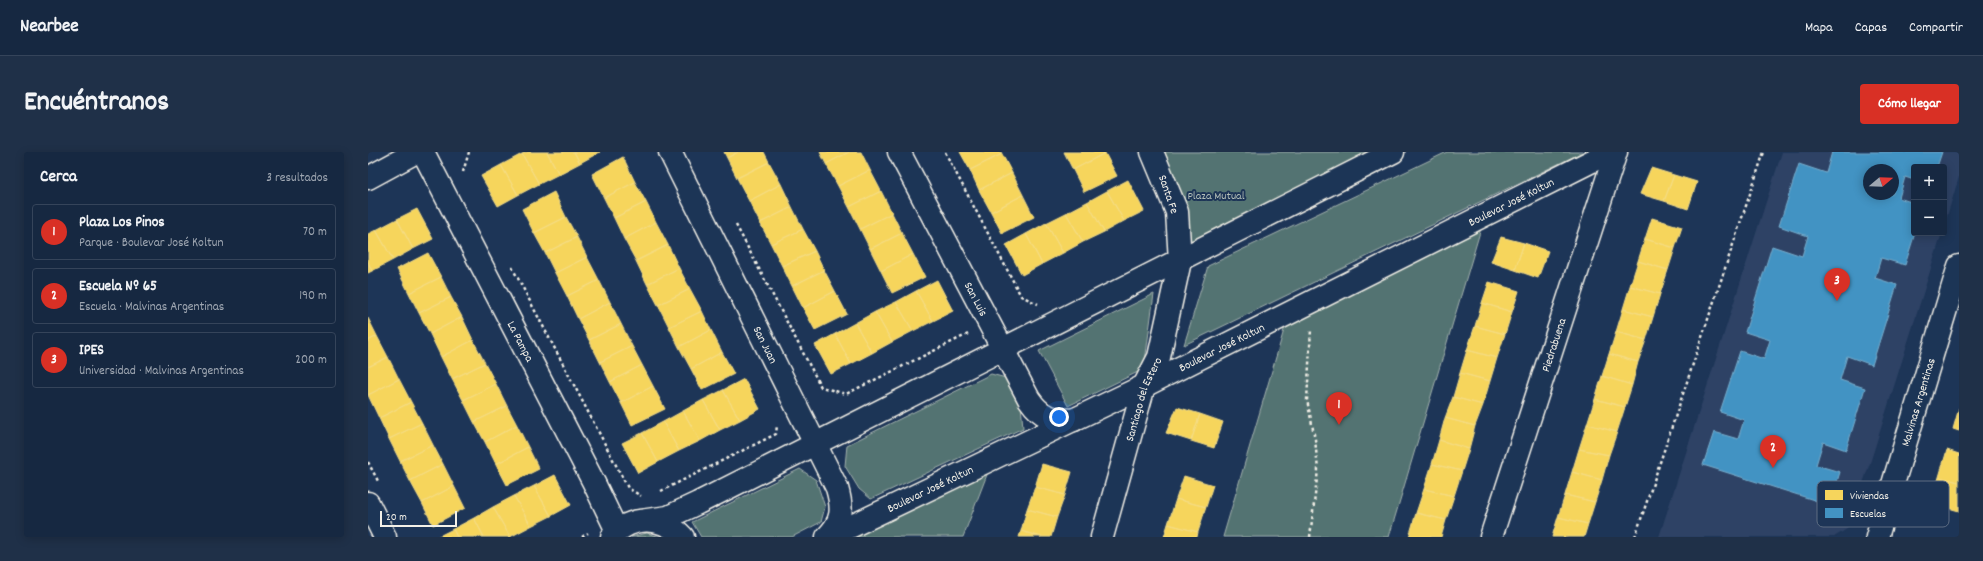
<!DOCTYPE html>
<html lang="es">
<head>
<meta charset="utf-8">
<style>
	:root { --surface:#162841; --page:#1f3048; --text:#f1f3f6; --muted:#9ea6b1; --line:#35445a; --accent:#d93025 }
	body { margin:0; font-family:Dekko,sans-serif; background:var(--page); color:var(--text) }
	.controls { position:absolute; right:12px; top:12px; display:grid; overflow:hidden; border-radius:4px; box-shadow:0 2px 10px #0003 }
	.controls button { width:36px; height:36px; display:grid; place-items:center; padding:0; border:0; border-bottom:1px solid var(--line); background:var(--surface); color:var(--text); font:20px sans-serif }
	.compass { position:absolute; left:1495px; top:12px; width:36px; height:36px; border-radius:50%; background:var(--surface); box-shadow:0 2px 10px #0003; rotate:71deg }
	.scale { position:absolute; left:12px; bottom:10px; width:77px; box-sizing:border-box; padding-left:4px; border:2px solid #f4f1e8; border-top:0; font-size:11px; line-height:14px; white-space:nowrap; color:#f4f1e8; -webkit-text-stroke:3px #1d3557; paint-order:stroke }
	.you { position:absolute; left:691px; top:265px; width:14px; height:14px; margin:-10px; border:3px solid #fff; border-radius:50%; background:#1a73e8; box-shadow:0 0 0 6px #1a73e833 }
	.badge { display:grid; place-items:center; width:26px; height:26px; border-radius:50%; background:var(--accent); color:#fff; font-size:13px; font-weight:700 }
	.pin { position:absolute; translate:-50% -33px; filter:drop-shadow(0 1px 2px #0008) }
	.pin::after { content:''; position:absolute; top:21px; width:14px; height:12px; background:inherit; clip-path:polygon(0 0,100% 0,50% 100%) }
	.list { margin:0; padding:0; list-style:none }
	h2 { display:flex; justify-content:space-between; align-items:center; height:52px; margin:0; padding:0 16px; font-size:17px }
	h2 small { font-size:13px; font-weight:400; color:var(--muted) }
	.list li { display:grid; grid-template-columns:26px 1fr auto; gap:12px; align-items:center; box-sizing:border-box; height:56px; margin:0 8px 8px; padding:0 8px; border:1px solid var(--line); border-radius:4px }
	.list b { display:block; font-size:15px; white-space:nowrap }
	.list p { margin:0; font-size:13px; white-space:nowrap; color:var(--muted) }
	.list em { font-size:13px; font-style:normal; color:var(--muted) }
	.map { position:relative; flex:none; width:1591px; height:385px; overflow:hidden; border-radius:4px }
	header { display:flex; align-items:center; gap:24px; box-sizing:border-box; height:56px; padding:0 20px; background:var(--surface); border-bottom:1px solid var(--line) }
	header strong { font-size:19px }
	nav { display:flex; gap:22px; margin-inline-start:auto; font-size:14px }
	.intro { display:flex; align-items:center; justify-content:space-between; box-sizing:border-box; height:96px; padding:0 24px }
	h1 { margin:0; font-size:28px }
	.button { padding:10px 18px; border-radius:4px; background:var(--accent); color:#fff; font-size:14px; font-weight:700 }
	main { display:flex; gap:24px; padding:0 24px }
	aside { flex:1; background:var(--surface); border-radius:4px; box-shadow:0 2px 10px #0003 }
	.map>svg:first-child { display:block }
	.built { fill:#2e4265; fill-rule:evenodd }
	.green { fill:#537372; stroke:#a4b2ad }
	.homes { fill:#f6d55c; stroke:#f5dd86 }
	.schools { fill:#4393c3; stroke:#78afce; fill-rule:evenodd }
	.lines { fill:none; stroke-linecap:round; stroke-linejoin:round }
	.minor-casing { stroke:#f4f1e8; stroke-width:25 }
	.tertiary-casing { stroke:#f4f1e8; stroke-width:25 }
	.path { stroke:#f4f1e8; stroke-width:2.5; stroke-dasharray:3 3; stroke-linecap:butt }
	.minor { stroke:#1d3557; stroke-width:22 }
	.tertiary { stroke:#1d3557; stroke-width:22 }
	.labels { text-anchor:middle; stroke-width:4; stroke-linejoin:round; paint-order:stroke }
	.street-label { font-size:12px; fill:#f4f1e8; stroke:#1d3557 }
	.park-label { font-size:12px; fill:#b4bfb9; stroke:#1d3557 }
	.key { fill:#1d3557; stroke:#5e6d82; stroke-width:1 }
	.key-label { font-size:11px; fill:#f4f1e8 }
</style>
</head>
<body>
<header>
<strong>Nearbee</strong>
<nav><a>Mapa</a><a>Capas</a><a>Compartir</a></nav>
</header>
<div class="intro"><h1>Encuéntranos</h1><a class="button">Cómo llegar</a></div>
<main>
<aside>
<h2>Cerca<small>3 resultados</small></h2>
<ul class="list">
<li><span class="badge">1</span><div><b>Plaza Los Pinos</b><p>Parque · Boulevar José Koltun</p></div><em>70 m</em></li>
<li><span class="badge">2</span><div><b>Escuela Nº 65</b><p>Escuela · Malvinas Argentinas</p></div><em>190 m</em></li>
<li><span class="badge">3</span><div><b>IPES</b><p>Universidad · Malvinas Argentinas</p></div><em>200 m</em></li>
</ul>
</aside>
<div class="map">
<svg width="1591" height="385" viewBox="0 0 1591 385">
	<rect width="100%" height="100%" fill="#1d3557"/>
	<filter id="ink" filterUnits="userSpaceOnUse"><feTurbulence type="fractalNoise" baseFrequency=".025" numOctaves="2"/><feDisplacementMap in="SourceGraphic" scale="8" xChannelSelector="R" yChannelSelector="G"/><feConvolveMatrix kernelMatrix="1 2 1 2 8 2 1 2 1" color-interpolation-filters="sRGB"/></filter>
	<g filter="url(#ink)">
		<path class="built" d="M1414 0H1591V25L1576 74V15H1546V81H1574L1503 308 1479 377 1466 385H1291ZM1501 18H1525V42H1501Z"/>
		<path class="green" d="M784 0H1025L812 109Z
			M1079 0H1215L816 193 840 114Z
			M1117 63 1021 385H855L921 161Z
			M786 142 776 217 700 254 671 199Z
			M623 222 638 226 653 253 655 276 503 347 491 337 477 314 479 293Z
			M625 307 595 385H461Z
			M432 317 448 328 457 355 453 370 424 385H333L324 370Z
			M279 381 292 385H263Z"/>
		<path class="homes" d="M159 0H179L191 22 171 32 154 2Z
			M179 0H206L212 11 191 22Z
			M206 0H232L212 11Z
			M356 0H370L359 6Z
			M370 0H396L401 10 369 26 359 6Z
			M452 0H481L458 12Z
			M481 0H493L502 18 470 34 458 12Z
			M592 0H633L634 2 602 18Z
			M696 0H736L737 1 705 18Z
			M737 1 749 24 716 40 705 18Z
			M154 2 171 32 150 43 133 13Z
			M634 2 644 21 611 38 602 18Z
			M255 5 267 30 236 46 224 22Z
			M401 10 413 32 381 49 369 26Z
			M133 13 150 43 130 54 113 24Z
			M1283 16 1306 23 1296 49 1272 42Z
			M502 18 513 39 481 55 470 34Z
			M644 21 655 43 623 60 611 38Z
			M1306 23 1329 30 1320 57 1296 49Z
			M760 28 776 59 756 69 739 39Z
			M267 30 278 50 246 66 236 46Z
			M413 32 424 55 392 71 381 49Z
			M513 39 524 61 492 77 481 55Z
			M739 39 756 69 736 80 719 50Z
			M186 40 198 65 166 81 154 57Z
			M655 43 666 65 634 81 623 60Z
			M278 50 288 70 256 87 246 66Z
			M719 50 736 80 715 90 698 61Z
			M424 55 435 77 403 92 392 71Z
			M49 57 65 87 45 97 29 67Z
			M524 61 534 81 502 97 492 77Z
			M698 61 715 90 695 101 678 71Z
			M198 65 209 85 177 101 166 81Z
			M1284 66 1314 75 1307 96 1277 87Z
			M29 67 45 97 25 108 8 78Z
			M288 70 300 93 268 109 256 87Z
			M678 71 695 101 674 112 658 82Z
			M435 77 447 99 414 114 403 92Z
			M8 78 25 108 4 119 0 110V82Z
			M534 81 545 102 513 119 502 97Z
			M658 82 674 112 654 123 638 93Z
			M209 85 219 105 187 121 177 101Z
			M1133 85 1156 91 1147 118 1123 110Z
			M1277 87 1307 96 1300 118 1270 109Z
			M1156 91 1180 99 1170 126 1147 118Z
			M300 93 311 116 279 132 268 109Z
			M447 99 456 118 424 134 414 114Z
			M60 101 73 125 41 141 29 117Z
			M545 102 557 125 524 141 513 119Z
			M219 105 231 128 199 144 187 121Z
			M1270 109 1300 118 1292 142 1262 134Z
			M0 110 4 119 0 121Z
			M311 116 322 137 290 153 279 132Z
			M456 118 467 139 435 156 424 134Z
			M73 125 83 145 51 161 41 141Z
			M231 128 242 150 210 167 199 144Z
			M569 128 585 159 565 169 548 139Z
			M1121 130 1151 139 1144 160 1114 151Z
			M1262 134 1292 142 1285 165 1255 157Z
			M322 137 334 159 301 175 290 153Z
			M467 139 479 162 447 178 435 156Z
			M548 139 565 169 545 179 528 150Z
			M83 145 94 165 62 182 51 161Z
			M242 150 253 172 221 188 210 167Z
			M528 150 545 179 524 190 507 160Z
			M1114 151 1144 160 1137 182 1107 174Z
			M1255 157 1285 165 1278 188 1248 180Z
			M334 159 343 178 311 195 301 175Z
			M507 160 524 190 504 201 487 171Z
			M94 165 105 188 73 205 62 182Z
			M0 166 9 184 0 189Z
			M487 171 504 201 483 212 467 182Z
			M253 172 264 194 232 210 221 188Z
			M1107 174 1137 182 1129 206 1099 198Z
			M343 178 354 200 323 217 311 195Z
			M1248 180 1278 188 1270 210 1241 202Z
			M467 182 483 212 463 222 447 193Z
			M9 184 20 205 0 215V189Z
			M105 188 117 211 84 227 73 205Z
			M264 194 274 213 242 230 232 210Z
			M1099 198 1129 206 1122 229 1092 221Z
			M354 200 366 222 334 238 323 217Z
			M1241 202 1270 210 1264 233 1234 224Z
			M20 205 31 227 0 243V215Z
			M117 211 128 232 95 248 84 227Z
			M274 213 285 234 253 251 242 230Z
			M1092 221 1122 229 1115 253 1085 245Z
			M1234 224 1264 233 1257 255 1227 247Z
			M31 227 43 250 11 266 0 243Z
			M376 227 392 257 372 268 355 238Z
			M128 232 139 254 106 270 95 248Z
			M285 234 297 257 264 273 253 251Z
			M355 238 372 268 352 278 335 248Z
			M1085 245 1115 253 1107 274 1077 266Z
			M1227 247 1257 255 1249 280 1219 272Z
			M335 248 352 278 332 289 315 259Z
			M43 250 54 271 21 287 11 266Z
			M139 254 149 273 117 290 106 270Z
			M809 255 832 262 823 289 798 281Z
			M1591 256V279L1585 277Z
			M315 259 332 289 311 299 295 270Z
			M832 262 855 270 846 296 823 289Z
			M1077 266 1107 274 1101 297 1071 288Z
			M295 270 311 299 290 310 274 281Z
			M54 271 65 293 32 309 21 287Z
			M1219 272 1249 280 1241 303 1211 297Z
			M149 273 160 295 128 312 117 290Z
			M274 281 290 310 270 321 254 291Z
			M1071 288 1101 297 1094 319 1064 312Z
			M65 293 75 312 42 329 32 309Z
			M160 295 171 317 139 333 128 312Z
			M1211 297 1241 303 1234 328 1204 320Z
			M1579 298 1591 302V330L1571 325Z
			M75 312 86 334 54 351 42 329Z
			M674 312 704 320 697 343 667 335Z
			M1064 312 1094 319 1086 344 1056 337Z
			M1204 320 1234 328 1227 350 1197 343Z
			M187 323 203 353 183 364 166 334Z
			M816 324 845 333 838 355 808 347Z
			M1571 325 1591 330V359L1563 351Z
			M86 334 97 356 65 373 54 351Z
			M166 334 183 364 163 374 146 344Z
			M667 335 697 343 689 365 659 357Z
			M1056 337 1086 344 1078 368 1048 361Z
			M1197 343 1227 350 1220 372 1190 365Z
			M146 344 163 374 142 385 125 355Z
			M808 347 838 355 830 380 800 372Z
			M125 355 142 385H116L106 366Z
			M659 357 689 365 683 385H673L653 379Z
			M1048 361 1078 368 1073 385H1041Z
			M1190 365 1220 372 1216 385H1184Z
			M106 366 116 385H89L85 377Z
			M800 372 830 380 829 385H796Z
			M85 377 89 385H69Z
			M653 379 673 385H651Z"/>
		<path class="schools" d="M1464 0H1574L1569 15H1546V28L1537 25 1531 46 1546 51 1547 81 1537 113 1513 106 1507 126 1529 133 1504 213 1479 204 1472 228 1497 236 1478 298 1455 290 1448 313 1472 320 1462 353 1335 313 1346 280 1370 287 1376 268 1352 260 1372 199 1396 207 1402 188 1377 180 1404 94 1434 104 1440 84 1411 74 1431 12 1458 21ZM1501 18H1525V42H1501Z"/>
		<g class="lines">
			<defs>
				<g id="minor">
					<path id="s1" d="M531 0 661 247C674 266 683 267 706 268"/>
					<path d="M0 26 48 0"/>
					<path d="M0 351 17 385"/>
					<path id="s2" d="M734 385 776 234 791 205 812 109 809 60 784 0"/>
					<path id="s3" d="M1123 385 1248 0"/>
					<path id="s4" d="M1509 385 1591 114"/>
				</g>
				<g id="tertiary">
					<path id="s5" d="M55 0 226 331 249 379"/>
					<path id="s6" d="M302 0 469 336C475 357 475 369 459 385"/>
					<path d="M279 368 300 365 330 351 1025 0"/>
					<path d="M244 385C263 362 295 364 315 385"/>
					<path id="s7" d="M461 385 776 234 1242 0"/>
				</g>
			</defs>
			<use href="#minor" class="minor-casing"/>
			<use href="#tertiary" class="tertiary-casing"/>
			<path class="path" d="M577 0 653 144 670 152
				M95 20 101 0
				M368 73 453 235 478 242 600 182
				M144 115 260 336 273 344
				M0 310 10 329
				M293 339 408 282 409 273
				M214 385 220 381
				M942 385 950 318 947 287 939 248 943 177
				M1267 385 1396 0"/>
			<use href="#minor" class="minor"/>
			<use href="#tertiary" class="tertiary"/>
		</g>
	</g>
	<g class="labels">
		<g class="street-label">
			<text transform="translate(801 42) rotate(71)" y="4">Santa Fe</text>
			<text dy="4" stroke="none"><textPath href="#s7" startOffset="760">Boulevar José Koltun</textPath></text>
			<text dy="4" stroke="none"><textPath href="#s1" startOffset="166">San Luis</textPath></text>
			<text dy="4" stroke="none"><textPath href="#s5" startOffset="213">La Pampa</textPath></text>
			<text dy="4" stroke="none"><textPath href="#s6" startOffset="215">San Juan</textPath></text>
			<text dy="4" stroke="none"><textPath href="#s3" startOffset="202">Piedrabuena</textPath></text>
			<text dy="4" stroke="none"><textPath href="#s7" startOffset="436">Boulevar José Koltun</textPath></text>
			<text dy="4" stroke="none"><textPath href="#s2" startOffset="144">Santiago del Estero</textPath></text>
			<text dy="4" stroke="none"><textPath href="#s4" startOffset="141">Malvinas Argentinas</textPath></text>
			<text dy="4" stroke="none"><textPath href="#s7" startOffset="112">Boulevar José Koltun</textPath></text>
		</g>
		<g class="park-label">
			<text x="848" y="47">Plaza Mutual</text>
		</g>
	</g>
	<rect x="1449" y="329" width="132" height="46" rx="6" class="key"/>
	<rect x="1457" y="338" width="18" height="10" fill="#f6d55c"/>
	<rect x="1457" y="356" width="18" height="10" fill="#4393c3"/>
	<g class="key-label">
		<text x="1482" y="347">Viviendas</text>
		<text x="1482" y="365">Escuelas</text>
	</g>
</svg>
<div class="controls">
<button>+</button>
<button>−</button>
</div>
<svg class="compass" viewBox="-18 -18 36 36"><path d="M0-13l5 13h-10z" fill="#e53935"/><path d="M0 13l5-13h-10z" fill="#9ea6b1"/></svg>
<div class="scale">20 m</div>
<div class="you"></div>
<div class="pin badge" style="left:971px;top:273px">1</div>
<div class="pin badge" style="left:1405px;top:316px">2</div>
<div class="pin badge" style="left:1469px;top:149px">3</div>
</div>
</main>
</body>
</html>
